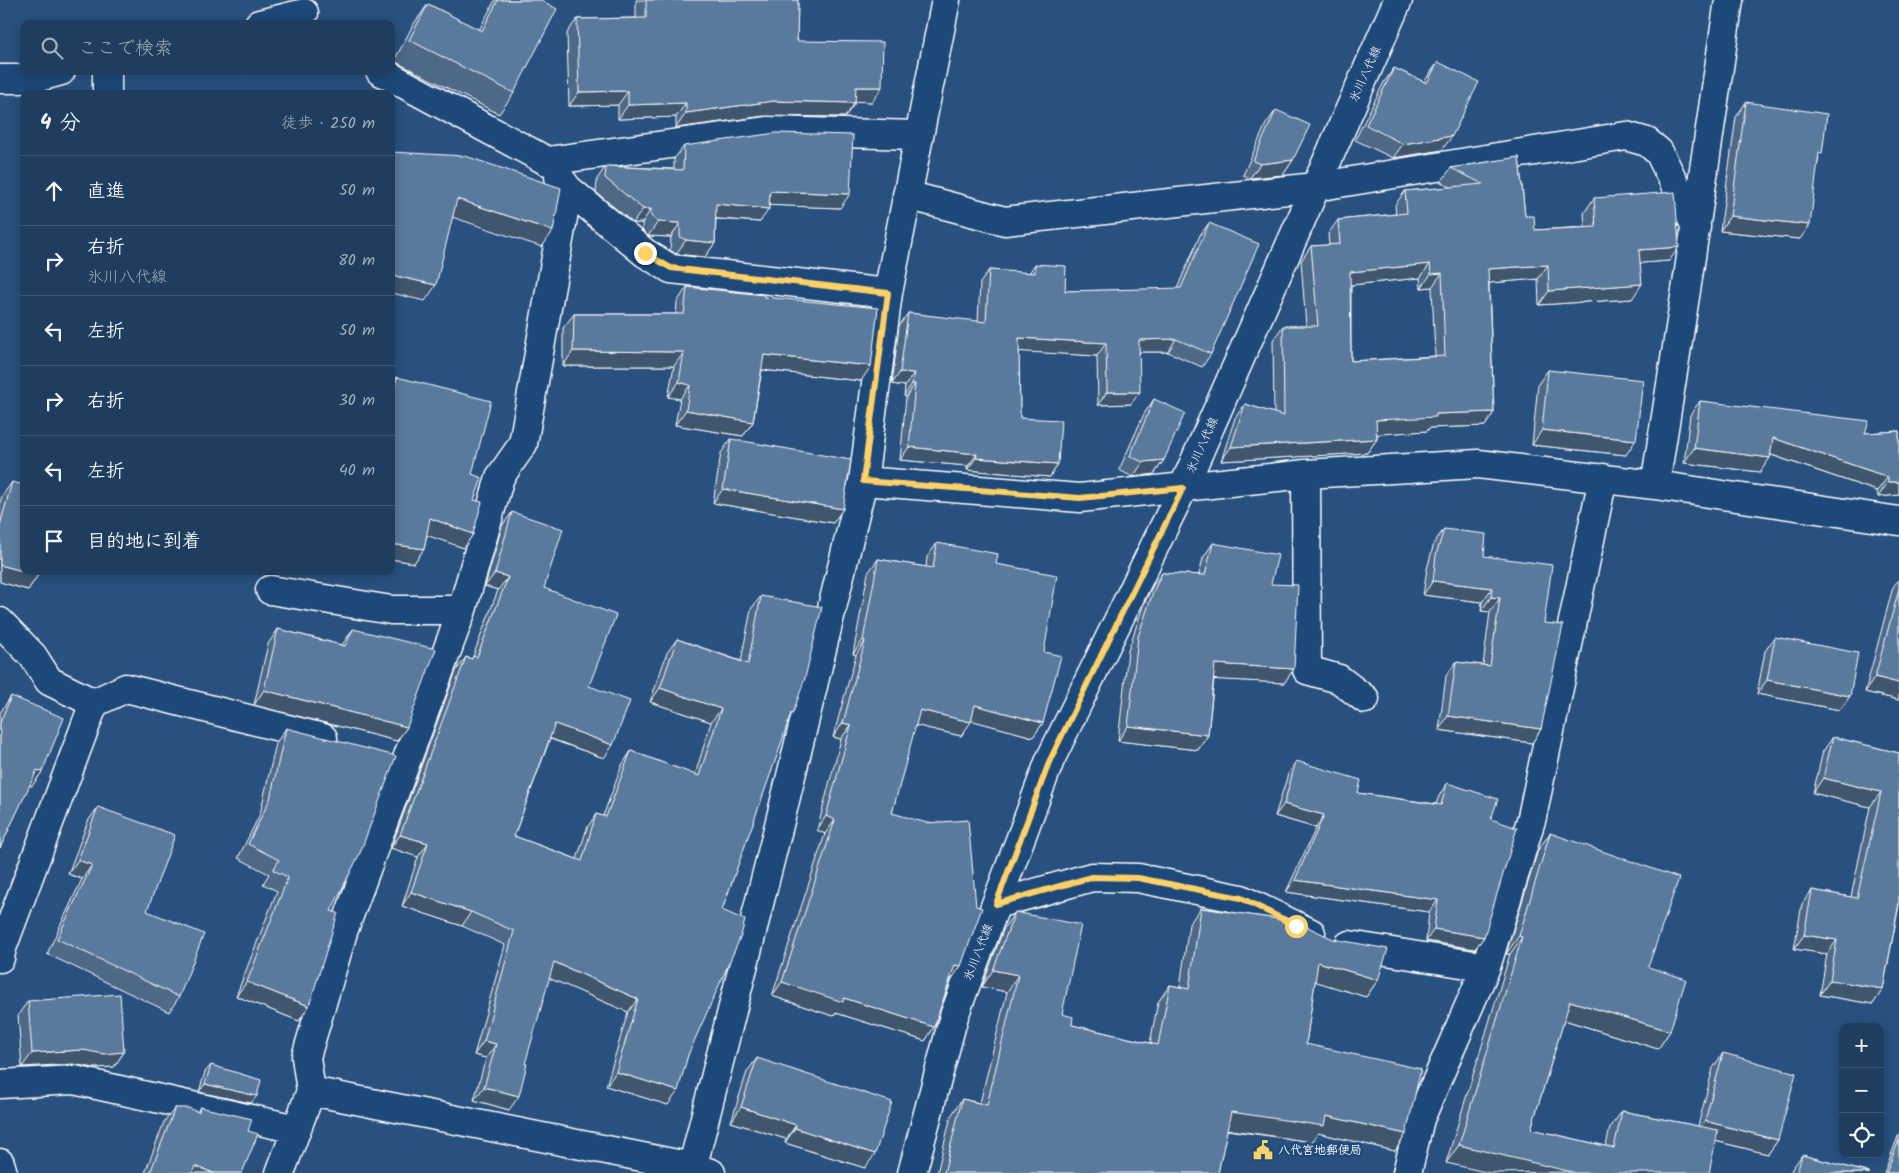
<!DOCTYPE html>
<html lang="ja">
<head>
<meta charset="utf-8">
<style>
	:root { --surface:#1e3d5f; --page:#264465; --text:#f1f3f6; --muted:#a1aebd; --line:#3c5674 }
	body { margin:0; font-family:Kalam,"Klee One",sans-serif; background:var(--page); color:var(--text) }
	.controls { position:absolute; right:15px; bottom:15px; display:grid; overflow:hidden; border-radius:10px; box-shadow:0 2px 12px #0003 }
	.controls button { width:45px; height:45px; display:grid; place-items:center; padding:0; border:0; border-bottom:1px solid var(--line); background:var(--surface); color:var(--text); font:25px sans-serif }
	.stop { position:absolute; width:15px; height:15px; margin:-11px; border:4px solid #ffd166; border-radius:50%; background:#fff }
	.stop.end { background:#ffd166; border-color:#fff; box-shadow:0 1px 5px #0008 }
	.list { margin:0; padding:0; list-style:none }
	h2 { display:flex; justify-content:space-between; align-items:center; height:65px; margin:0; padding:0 20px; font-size:21px }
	h2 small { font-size:16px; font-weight:400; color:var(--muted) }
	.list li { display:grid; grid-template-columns:32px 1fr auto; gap:15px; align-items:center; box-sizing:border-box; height:70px; padding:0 20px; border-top:1px solid var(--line) }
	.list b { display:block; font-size:19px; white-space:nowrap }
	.list p { margin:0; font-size:16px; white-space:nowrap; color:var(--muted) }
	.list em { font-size:16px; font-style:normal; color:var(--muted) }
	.icon { flex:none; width:28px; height:28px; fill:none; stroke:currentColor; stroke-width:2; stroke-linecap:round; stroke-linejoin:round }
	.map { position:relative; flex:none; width:1899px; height:1173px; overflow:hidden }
	.search { position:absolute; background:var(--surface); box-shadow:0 2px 12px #0003; left:20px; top:20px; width:375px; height:55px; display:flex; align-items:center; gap:12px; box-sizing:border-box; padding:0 18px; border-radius:10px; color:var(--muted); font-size:19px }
	.panel { position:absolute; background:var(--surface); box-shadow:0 2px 12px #0003; left:20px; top:90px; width:375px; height:485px; border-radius:10px }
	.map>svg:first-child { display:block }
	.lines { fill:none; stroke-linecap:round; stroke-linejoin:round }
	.minor-casing { stroke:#fff; stroke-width:31 }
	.major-casing { stroke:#fff; stroke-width:31 }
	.minor { stroke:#1f4a7a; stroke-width:28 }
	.major { stroke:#1f4a7a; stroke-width:28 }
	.wall { fill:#4d6987; stroke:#fff; fill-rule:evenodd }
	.shaded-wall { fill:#3f556e; stroke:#fff }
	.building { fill:#5a7a9d; stroke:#fff; fill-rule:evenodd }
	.route { stroke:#ffd166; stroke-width:6 }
	.labels { text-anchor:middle; stroke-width:5; stroke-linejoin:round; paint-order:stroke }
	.street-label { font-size:12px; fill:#fff; stroke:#1f4a7a }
	.poi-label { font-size:12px; font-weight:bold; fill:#fff; stroke:#1f4a7a; text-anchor:start }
</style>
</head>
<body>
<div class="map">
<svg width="1899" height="1173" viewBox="0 0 1899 1173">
	<rect width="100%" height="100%" fill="#28517f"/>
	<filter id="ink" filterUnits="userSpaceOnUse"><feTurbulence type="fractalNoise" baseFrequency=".02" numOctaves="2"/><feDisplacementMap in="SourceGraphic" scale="10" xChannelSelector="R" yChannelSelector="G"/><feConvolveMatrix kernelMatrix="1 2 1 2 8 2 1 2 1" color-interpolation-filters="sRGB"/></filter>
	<g filter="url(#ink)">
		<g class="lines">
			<defs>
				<path id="minor" d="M259 24 304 13
					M380 71 547 161 766 131 918 135
					M0 79H32L61 71
					M107 94V71
					M559 177 568 189 645 253 671 269 888 293
					M907 195 1005 221 1315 187 1626 136 1647 142 1659 152 1696 227
					M1306 474 1307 670 1339 679 1365 699
					M863 481 1080 498 1306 474 1478 464 1655 485 1899 521
					M1655 485 1687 284 1729 0
					M270 590 391 610H462
					M0 622 33 656 49 681 94 703 2 948 0 958
					M94 703 126 688 323 738
					M996 904 1092 877 1138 878 1241 899 1311 933
					M1349 945 1486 967
					M0 1084 74 1080 296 1129
					M311 1091 692 1167 711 1173
					M0 1163 3 1173
					M280 1173 311 1091 306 1057 343 932 462 610 500 477 523 444 568 189
					M691 1173 780 821 863 481 888 293 946 0
					M1407 1173 1420 1119 1486 967 1532 817 1603 478"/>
				<path id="major" d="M912 1173 954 1016 1050 760 1183 488 1398 0"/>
			</defs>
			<use href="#minor" class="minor-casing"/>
			<use href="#major" class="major-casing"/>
			<use href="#minor" class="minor"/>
			<use href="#major" class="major"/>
		</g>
		<path class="wall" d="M495 0H541L514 93 499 114 394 61 413 25 428 4 479 30Z
			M636 0H798L797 41 872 102 855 101 845 117 764 116 676 128V117L618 119V105L569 106 567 33 577 19 636 18Z
			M1438 62 1442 150 1393 158 1355 140 1384 82 1394 68 1424 82 1428 76Z
			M1746 102 1819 158 1800 239 1720 231 1736 117Z
			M1276 110 1293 160 1283 175 1250 178 1243 175 1266 124Z
			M684 146 840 208 769 205 760 222 716 219 715 243 705 257 676 254 670 250 671 237 648 236 642 230V223H633L596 192 597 179 606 166 674 169V159Z
			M1519 157 1525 216 1535 230 1585 227 1584 213 1594 198 1669 261 1640 263 1632 299 1539 305 1538 279 1489 283 1494 412 1485 426 1429 428 1427 431 1377 434V439L1367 453 1221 461 1235 418 1245 404 1274 413 1273 340 1283 326H1306L1301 261 1311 246 1329 245 1328 234 1338 220 1396 214 1395 205 1405 191 1451 187 1441 182 1451 168ZM1420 278 1421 288 1432 287 1435 356 1351 361V285Z
			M1209 223 1211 354 1202 367 1168 352H1139L1131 404 1098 405 1097 356 1019 351 1020 418 1058 464 1050 477 967 470 968 466 900 460 906 397 904 396 905 386 892 384 899 326 908 313 978 322 980 283 989 270 1029 273 1035 264 1065 291 1177 289 1200 235Z
			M687 287 764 297 861 381 762 370 753 422 743 436 675 425 680 399 668 397 674 366H563V328L574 314H676L677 302Z
			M1548 370 1626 455 1532 445 1538 384Z
			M397 377 472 474 474 500 473 534 464 548 427 535 424 549 414 563 391 559V386Z
			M1154 399 1164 460 1154 474 1133 477 1119 470 1144 414Z
			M1700 401 1865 433 1899 431V495L1878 497 1877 491 1771 455 1760 472 1684 463 1690 415Z
			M731 439 843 509 833 523 713 503 721 453Z
			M12 482 38 575 28 590 0 582V503L2 496Z
			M512 512 544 588 589 686 604 758 550 739 514 836 577 859 587 828 596 814 603 816 622 765 631 751 695 775 711 722 650 702 667 653 677 639 741 661 751 609 761 596 793 713 789 718 722 910 688 1055 668 1105 606 1086 628 1012 549 978 509 1110 474 1100 486 1058 474 1055 505 945 462 926 402 906 418 857 391 848 456 671 466 657 472 659 498 590 485 586 502 526Z
			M1444 529 1484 556 1544 623 1541 729 1532 743 1439 730 1446 676 1456 662 1483 665 1490 612 1481 611 1482 602 1423 595 1427 569 1434 543Z
			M937 543 996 564 1044 652 1043 723 1033 737 971 720 961 736 915 725 892 813 951 980H950L934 1027 925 1041 836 1013 833 1016 772 996 825 834 817 830 841 739 833 737 856 655 853 654 868 573 878 559 926 567 927 557Z
			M1213 543 1271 584 1294 669 1284 683 1214 679 1208 735 1198 750 1118 741 1128 651 1143 606 1152 587 1162 573 1199 575 1203 558Z
			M1899 579V700L1865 692 1893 587Z
			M278 629 342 645 353 629 407 727 397 741 254 705 268 644Z
			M1775 637 1850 696 1840 710 1757 694 1765 651Z
			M11 696 42 772 32 786 29 785 0 848V713Z
			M286 728 331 911 309 1006 299 1021 236 996 277 891 263 884 269 874 238 858 260 814 276 743Z
			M1833 737 1899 753V905L1883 989 1873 1004 1820 995 1827 954 1794 949 1802 904 1812 890 1851 897 1870 807 1813 793 1823 751Z
			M1296 761 1358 793 1436 804 1439 796 1447 783 1491 819 1484 937 1475 949 1426 941 1429 912 1286 892 1316 828 1275 816 1288 774Z
			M98 807 147 911 179 997 169 1012 47 954 82 879 68 874 88 821Z
			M1550 833 1648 967 1670 1031 1658 1049 1564 1020 1531 1129 1606 1146 1610 1128 1622 1111 1698 1126 1713 1068 1723 1053 1778 1140 1768 1154 1715 1141 1446 1163 1510 954H1506L1538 850Z
			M1201 908 1277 919 1280 916 1378 980 1366 997 1315 981 1306 1044 1406 1134 1395 1151 1318 1133 1312 1142 1227 1130 1218 1173H937L951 1116 962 1099 980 1103 1007 992 982 987 1004 928 1015 912 1062 1014 1072 1025 1150 1043 1158 1002 1170 985 1180 987 1189 924Z
			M28 1001 124 1052 114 1067 94 1068 73 1064 22 1067 18 1015Z
			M757 1058 865 1168 785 1143 786 1139 731 1122 747 1072Z
			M211 1065 251 1103 199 1092 205 1072Z
			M200 1107 248 1131 242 1173H145L164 1122 175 1108 197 1112Z
			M1899 1134V1173H1884Z
			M1802 1155 1870 1173H1790L1792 1169Z"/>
		<path class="shaded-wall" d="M244 71H269L242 74Z
			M856 87H882L872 102 846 101Z
			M628 91 618 105 569 106 579 92Z
			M774 101 855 103 845 117 764 116 676 128 686 113Z
			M686 103 676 117 618 119 628 105Z
			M1452 136 1442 150 1393 158 1403 144Z
			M1293 160 1283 175 1250 178 1260 164Z
			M770 191 850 194 840 208 761 205Z
			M457 199 553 231 542 247 446 215Z
			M716 204 769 209 760 222 707 218Z
			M643 209H651L642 223H633Z
			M1730 216 1810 225 1800 239 1720 231Z
			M658 222 680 223 671 237 648 236Z
			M686 240 715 243 705 257 676 254Z
			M1679 247 1669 261 1629 264 1639 250Z
			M1430 264 1420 278 1341 286 1350 272Z
			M1548 265 1538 279 1478 284 1488 269Z
			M1442 273 1432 287 1421 288 1431 274Z
			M391 275 436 285 425 301 391 293Z
			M1642 284 1632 299 1539 305 1549 291Z
			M1019 338 1106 343 1097 356 1010 351Z
			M1176 339 1168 352H1130L1139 340Z
			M573 351 684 352 674 366H563Z
			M764 355 871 366 861 381 754 369Z
			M900 372 914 373 905 386 892 384Z
			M679 382 690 385 680 399 668 397Z
			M912 384H915L906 397 904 396Z
			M1107 392H1140L1131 404 1098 405Z
			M686 410 753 422 743 436 675 425Z
			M1494 412 1485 426 1429 428 1427 431 1366 435 1376 420 1436 414Z
			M1542 430 1636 440 1626 455 1532 445Z
			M1773 438 1888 477 1877 491 1763 452Z
			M1377 439 1367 453 1221 461 1231 447Z
			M909 447 977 454 968 466 900 460Z
			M1694 448 1770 458 1760 472 1684 463Z
			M976 458 1058 464 1050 477 967 470Z
			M1164 460 1154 474 1133 477 1143 462Z
			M1888 482H1899V495L1878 497Z
			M723 489 843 509 833 523 713 503Z
			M430 518 473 534 464 548 420 533Z
			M391 544 424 549 414 563 391 559Z
			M0 565 38 575 28 590 0 582Z
			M495 573 508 577 498 590 485 586Z
			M1433 581 1492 588 1482 602 1423 595Z
			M1491 597 1500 598 1490 612 1481 611Z
			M863 640 865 641 856 655 853 654Z
			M1215 664 1294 669 1284 683 1205 679Z
			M1875 677 1899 683V700L1865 692Z
			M1767 680 1850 696 1840 710 1757 694Z
			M660 688 721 709 711 722 650 702Z
			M264 690 407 727 397 741 254 705Z
			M975 705 1043 723 1033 737 966 719Z
			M920 710 971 722 961 736 910 724Z
			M1448 716 1541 729 1532 743 1439 730Z
			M843 723 851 725 841 739 833 737Z
			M555 724 613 745 604 758 546 737Z
			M1128 726 1208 735 1198 750 1118 741Z
			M37 770 42 772 32 786 26 784Z
			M1823 778 1881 792 1870 807 1813 793Z
			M1284 804 1324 815 1316 828 1275 816Z
			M826 816 835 820 825 834 817 830Z
			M400 835 428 843 418 857 391 848Z
			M78 860 92 865 82 879 68 874Z
			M1295 880 1438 900 1429 912 1286 892Z
			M411 892 471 912 462 926 402 906Z
			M1434 929 1484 937 1475 949 1426 941Z
			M1804 935 1837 940 1827 954 1794 949Z
			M1519 936 1522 937 1510 954H1506Z
			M554 962 638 999 628 1012 544 976Z
			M1318 962 1378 980 1366 997 1307 979Z
			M955 965 961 966 951 980 945 979Z
			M993 970 1018 975 1007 992 982 987Z
			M1830 980 1883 989 1873 1004 1820 995Z
			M247 982 309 1006 299 1021 236 996Z
			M782 982 844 998 934 1027 925 1041 836 1013 833 1016 772 996Z
			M1570 1001 1670 1031 1658 1049 1558 1018Z
			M484 1041 496 1044 486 1058 474 1055Z
			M83 1050 124 1052 114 1067 94 1068 73 1064 22 1067 32 1053Z
			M616 1072 678 1091 668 1105 606 1086Z
			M205 1084 257 1096 251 1103 199 1092Z
			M484 1087 519 1096 509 1110 474 1100Z
			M741 1107 796 1125 786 1139 731 1122Z
			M1231 1112 1326 1116 1406 1134 1395 1151 1318 1133 1312 1142 1219 1128Z
			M1705 1121 1778 1140 1768 1154 1695 1136Z
			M795 1128 875 1154 865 1168 785 1143Z
			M1459 1145 1576 1172 1490 1173 1446 1163Z
			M195 1166 214 1173H190Z"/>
		<path class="building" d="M498 0H541L557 9 514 93 409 40 428 4 482 31Z
			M646 0H798L797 41 883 42 882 87H856L855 103 774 101 686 113V103L628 105V91L579 92 577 19 646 18Z
			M1438 62 1479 82 1452 136 1403 144 1366 125 1394 68 1427 83Z
			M1746 102 1827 114 1822 154 1819 153 1810 225 1730 216Z
			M1276 110 1310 125 1293 160 1260 164 1253 161Z
			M776 133 853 135 850 194 770 191 769 209 716 204 715 243 686 240 680 237V223L658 222 651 216V209H643L605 178 606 166 683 170 684 146Z
			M391 152 465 156 561 188 553 231 457 199 436 285 391 275Z
			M1519 157 1525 216H1534L1535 230 1596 227 1594 198 1675 192 1679 247 1639 250 1642 284 1549 291 1548 265 1488 269 1494 412 1436 414V417L1376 420 1377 439 1231 447 1245 404 1284 416 1283 326H1318L1311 246 1340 244 1338 220 1407 213 1405 191 1483 184 1451 168ZM1430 264 1431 274 1442 273 1445 356 1351 361 1350 272Z
			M1209 223 1259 244 1211 354 1176 339 1139 340 1140 392H1107L1106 343 1019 338 1020 418 1061 420 1058 464 976 458 977 454 909 447 915 384H912L914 373 900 372 908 313 986 322 989 270 1035 273V264L1066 266 1065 291 1181 288Z
			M687 287 764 295V297L878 308 871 366 764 355 753 422 686 410 690 385 679 382 684 352 573 351 574 314H684Z
			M1548 370 1643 380 1636 440 1542 430Z
			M397 377 491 401 472 474 482 478 474 500 482 502 473 534 430 518 424 549 391 544V400Z
			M1154 399 1185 413 1164 460 1143 462 1130 456Z
			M1700 401 1869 421 1865 433 1899 431V482H1888V477L1773 438 1770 458 1694 448Z
			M731 439 851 460 843 509 723 489Z
			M12 482 24 485V571H39L38 575 0 565V525Z
			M512 512 563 529 544 588 616 615 589 686 630 701 613 745 555 724 514 836 582 861 596 814 606 817 631 751 699 776 721 709 660 688 677 639 748 664 761 596 822 607 805 678 793 713H791L778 753 722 910 745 920 741 936 688 1055 678 1091 616 1072 638 999 554 962 525 1064H527L519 1096 484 1087 496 1044 484 1041 514 931 471 912 411 892 428 843 400 835 466 657 472 659 473 656 477 657 508 577 495 573Z
			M1444 529 1486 534 1484 556 1552 565 1544 623 1563 625 1541 729 1448 716 1456 662 1490 666 1500 598 1491 597 1492 588 1433 581 1436 555Z
			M937 543 998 554 996 564 1057 575 1044 652 1061 656 1043 723 975 705 971 722 920 710 892 813 927 823 968 820 976 906 982 908 961 966 955 965 934 1027 844 998 843 1002 782 982 835 820 826 816 851 725 843 723 865 641 863 640 878 559 933 568Z
			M1213 543 1278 555 1271 584 1298 585 1294 669 1215 664 1208 735 1128 726 1138 637 1153 592 1162 573 1205 575Z
			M1899 589V683L1875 677Z
			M278 629 345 646 353 629 436 649 407 727 264 690Z
			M1775 637 1858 653 1850 696 1767 680Z
			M11 696 64 718 42 772 37 770 0 848V723Z
			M286 728 396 756 360 853 331 911 338 913 309 1006 247 982 288 877 273 870 279 860 248 844 270 799Z
			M1833 737 1899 753V903L1883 989 1830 980 1837 940 1804 935 1812 890 1857 898 1881 792 1823 778Z
			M1296 761 1361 780 1358 793 1441 805 1447 783 1498 799 1491 819 1517 828 1484 937 1434 929 1438 900 1295 880 1324 815 1284 804Z
			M98 807 175 835 147 911 204 934 179 997 57 939 92 865 78 860Z
			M1550 833 1679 878 1648 967 1686 979 1670 1031 1570 1001 1531 1129 1614 1148 1622 1111 1718 1130 1709 1173H1576L1459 1145 1522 937 1519 936Z
			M1201 908 1278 919 1280 916 1293 920 1333 939 1388 949 1378 980 1318 962 1306 1044 1421 1069 1406 1134 1326 1116 1324 1126 1231 1112 1218 1173H944L962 1099 987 1105 1018 975 993 970 1015 912 1081 925 1062 1014 1073 1017 1072 1025 1158 1045 1170 985 1189 989Z
			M120 994 124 1052 104 1054 83 1050 32 1053 28 1001Z
			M1723 1053 1796 1073 1778 1140 1705 1121Z
			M757 1058 892 1102 875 1154 795 1128 796 1125 741 1107Z
			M211 1065 261 1080 257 1096 205 1084Z
			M200 1107 252 1119 248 1131 258 1134 242 1173H214L195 1166 192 1173H150L175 1108H188L199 1112Z
			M1899 1140V1173H1886Z
			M1802 1155 1870 1173H1797Z"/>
	</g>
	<g class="lines" filter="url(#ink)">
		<path class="route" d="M645 253 671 268 888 293 863 481 1080 498 1183 488 1050 760 996 904 1092 877 1138 878 1241 898 1296 926"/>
	</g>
	<defs>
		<symbol id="civic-bare" viewBox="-9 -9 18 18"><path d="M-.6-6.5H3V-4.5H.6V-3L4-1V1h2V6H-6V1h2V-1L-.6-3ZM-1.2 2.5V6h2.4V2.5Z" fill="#ffd166" stroke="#1f4a7a" stroke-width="2.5" paint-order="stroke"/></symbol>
	</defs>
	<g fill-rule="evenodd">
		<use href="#civic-bare" x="1249" y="1136" width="28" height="28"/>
	</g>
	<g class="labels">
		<g class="street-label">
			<text transform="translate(1365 74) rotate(-66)" y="4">氷川八代線</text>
			<text transform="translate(1202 445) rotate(-66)" y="4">氷川八代線</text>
			<text transform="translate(978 952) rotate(-69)" y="4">氷川八代線</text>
		</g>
		<g class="poi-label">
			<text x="1278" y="1154">八代宮地郵便局</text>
		</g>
	</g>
</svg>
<div class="controls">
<button>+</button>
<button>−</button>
<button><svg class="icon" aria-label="locate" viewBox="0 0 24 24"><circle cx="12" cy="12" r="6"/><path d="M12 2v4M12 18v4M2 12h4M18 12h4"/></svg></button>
</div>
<div class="stop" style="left:1296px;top:926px"></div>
<div class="stop end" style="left:645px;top:253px"></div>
<div class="search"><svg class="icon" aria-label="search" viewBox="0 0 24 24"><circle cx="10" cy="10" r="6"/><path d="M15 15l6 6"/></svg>ここで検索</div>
<section class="panel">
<h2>4 分<small>徒歩 · 250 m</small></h2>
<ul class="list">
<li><svg class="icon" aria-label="ahead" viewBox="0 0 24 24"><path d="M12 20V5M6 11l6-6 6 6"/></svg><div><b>直進</b></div><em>50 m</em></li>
<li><svg class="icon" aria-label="right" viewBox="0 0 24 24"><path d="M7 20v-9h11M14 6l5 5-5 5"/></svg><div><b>右折</b><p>氷川八代線</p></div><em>80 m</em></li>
<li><svg class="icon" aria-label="left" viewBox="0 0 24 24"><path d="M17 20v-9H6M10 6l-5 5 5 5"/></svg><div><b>左折</b></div><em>50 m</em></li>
<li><svg class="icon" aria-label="right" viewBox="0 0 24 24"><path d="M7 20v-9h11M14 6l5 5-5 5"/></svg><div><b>右折</b></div><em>30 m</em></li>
<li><svg class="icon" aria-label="left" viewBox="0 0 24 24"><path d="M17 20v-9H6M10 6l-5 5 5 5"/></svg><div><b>左折</b></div><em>40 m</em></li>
<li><svg class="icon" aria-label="arrive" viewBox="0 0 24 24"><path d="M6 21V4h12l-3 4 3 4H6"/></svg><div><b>目的地に到着</b></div></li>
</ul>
</section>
</div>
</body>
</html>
